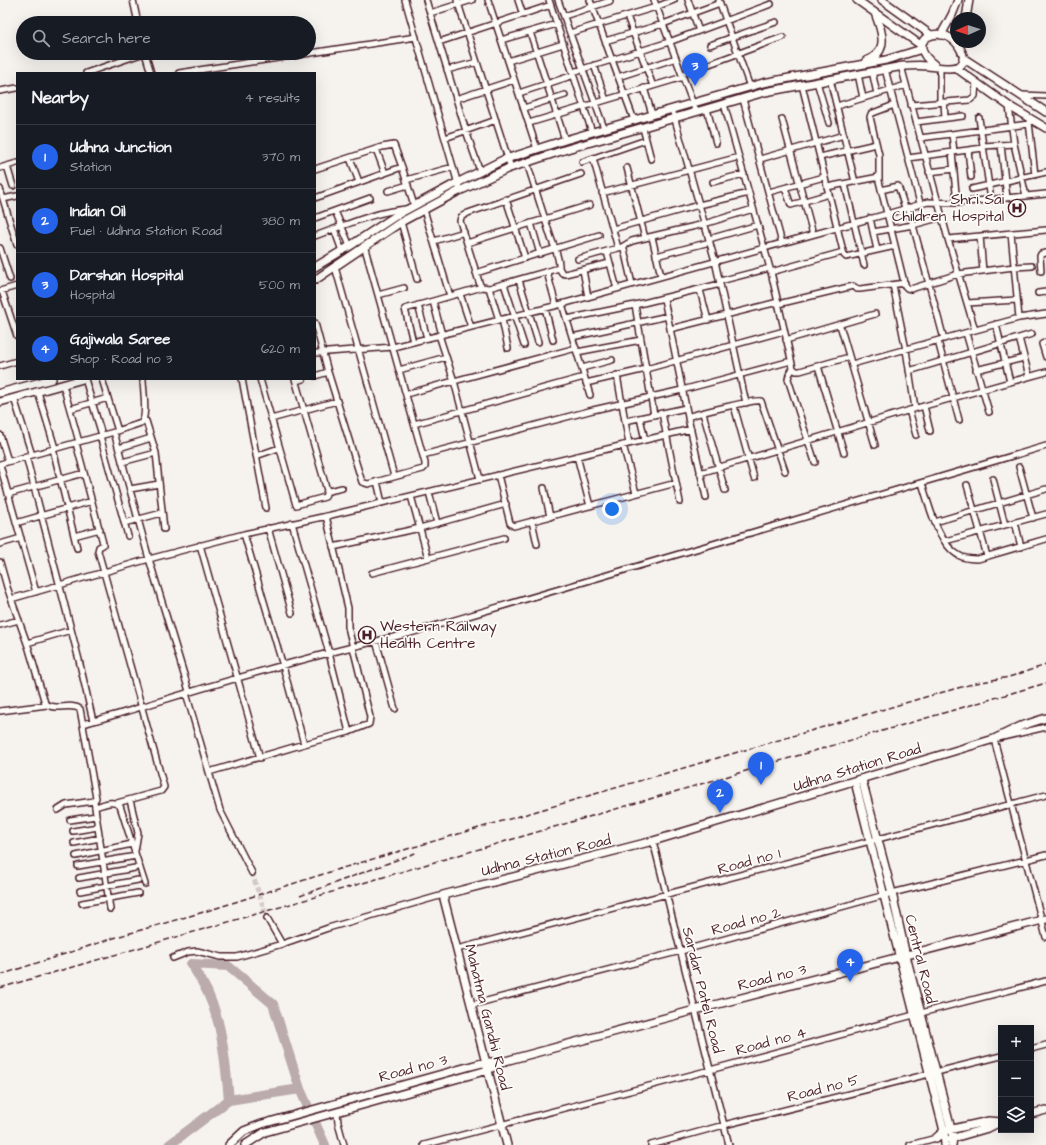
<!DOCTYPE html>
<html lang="en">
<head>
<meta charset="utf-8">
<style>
	:root { --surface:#171b24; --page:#20242c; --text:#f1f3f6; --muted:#9ea1a6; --line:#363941; --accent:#2563eb }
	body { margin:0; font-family:"Architects Daughter",sans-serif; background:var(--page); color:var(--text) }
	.controls { position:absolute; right:12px; bottom:12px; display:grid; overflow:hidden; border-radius:0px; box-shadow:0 4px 16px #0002 }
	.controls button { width:36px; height:36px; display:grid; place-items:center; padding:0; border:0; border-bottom:1px solid var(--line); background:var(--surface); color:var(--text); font:20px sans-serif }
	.compass { position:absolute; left:950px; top:12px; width:36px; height:36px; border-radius:50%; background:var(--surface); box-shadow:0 4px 16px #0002; rotate:267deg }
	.you { position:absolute; left:612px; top:509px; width:14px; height:14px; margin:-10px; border:3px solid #fff; border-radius:50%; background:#1a73e8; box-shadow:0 0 0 6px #1a73e833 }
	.badge { display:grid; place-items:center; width:26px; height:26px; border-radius:50%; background:var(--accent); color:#fff; font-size:13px; font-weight:700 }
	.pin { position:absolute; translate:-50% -33px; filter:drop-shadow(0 1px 2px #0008) }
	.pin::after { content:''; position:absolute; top:21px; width:14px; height:12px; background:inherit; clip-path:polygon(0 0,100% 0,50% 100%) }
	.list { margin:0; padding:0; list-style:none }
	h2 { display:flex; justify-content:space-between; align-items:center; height:52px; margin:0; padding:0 16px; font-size:17px }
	h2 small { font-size:13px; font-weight:400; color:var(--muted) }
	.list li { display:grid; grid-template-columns:26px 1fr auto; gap:12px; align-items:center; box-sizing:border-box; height:64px; padding:0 16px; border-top:1px solid var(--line) }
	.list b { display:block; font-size:15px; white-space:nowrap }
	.list p { margin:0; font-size:13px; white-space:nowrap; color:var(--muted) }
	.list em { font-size:13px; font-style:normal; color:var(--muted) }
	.icon { flex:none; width:22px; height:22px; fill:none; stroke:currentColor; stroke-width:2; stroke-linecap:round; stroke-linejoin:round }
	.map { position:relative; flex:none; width:1046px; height:1145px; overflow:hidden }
	.search { position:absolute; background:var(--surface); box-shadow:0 4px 16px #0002; left:16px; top:16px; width:300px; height:44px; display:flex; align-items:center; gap:10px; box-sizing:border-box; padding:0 14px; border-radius:22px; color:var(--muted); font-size:15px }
	.panel { position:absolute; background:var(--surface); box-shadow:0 4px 16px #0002; left:16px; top:72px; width:300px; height:308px; border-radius:0px }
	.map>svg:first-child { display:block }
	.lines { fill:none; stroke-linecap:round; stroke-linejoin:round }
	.river { stroke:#bbabac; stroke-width:10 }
	.street-tunnel { stroke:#d4c9c8; stroke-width:5; stroke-dasharray:5 2.5; stroke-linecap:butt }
	.street-casing { stroke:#4a1f2b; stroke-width:8 }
	.secondary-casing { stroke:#4a1f2b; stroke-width:10 }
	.street { stroke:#fdfcf7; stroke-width:5 }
	.secondary { stroke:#fdfcf7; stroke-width:7 }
	.rail { stroke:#4a1f2b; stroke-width:1.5; stroke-dasharray:6 3; stroke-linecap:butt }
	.labels { text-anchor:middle; stroke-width:3.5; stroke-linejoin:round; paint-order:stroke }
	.poi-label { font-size:15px; fill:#4a1f2b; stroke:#fdfcf7; text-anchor:end }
	.street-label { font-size:15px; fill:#4a1f2b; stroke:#fdfcf7 }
</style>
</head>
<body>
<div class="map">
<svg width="1046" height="1145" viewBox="0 0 1046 1145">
	<rect width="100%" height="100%" fill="#f6f3ef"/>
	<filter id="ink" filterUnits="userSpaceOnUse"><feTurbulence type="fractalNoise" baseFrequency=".025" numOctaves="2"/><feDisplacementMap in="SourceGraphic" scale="8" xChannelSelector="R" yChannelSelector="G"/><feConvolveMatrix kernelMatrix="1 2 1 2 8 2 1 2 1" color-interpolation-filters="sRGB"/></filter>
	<g filter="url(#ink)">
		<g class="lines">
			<path class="river" d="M229 1100 300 1089
				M169 1145 229 1100C224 1049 222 1007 191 964L228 966 273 1004 300 1089 325 1145"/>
			<path class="street-tunnel" d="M252 873 267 918"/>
			<defs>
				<path id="street" d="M133 0 138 23
					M405 0 460 191
					M426 0 466 131 480 171
					M457 0 511 168
					M488 0 537 149
					M518 0 523 15
					M549 0 592 132
					M558 0 604 128
					M590 0 634 120
					M654 0 696 112
					M688 0 699 31
					M719 1 750 87
					M430 13 472 0
					M564 16 610 1
					M627 16 653 86
					M530 32 565 140
					M570 33 656 7 674 0
					M501 40 557 24
					M605 41 663 24 720 3
					M439 42 551 5
					M710 45 776 22
					M145 53 151 73
					M508 61 563 44
					M594 65 606 100
					M901 66 948 239 975 330
					M940 68V102
					M885 69 920 203
					M447 70 477 62
					M872 71 877 94
					M573 72 669 42 771 4
					M86 73 144 53
					M179 73 416 37
					M682 74 783 37
					M858 74 863 98
					M618 77 676 58
					M830 79 855 182
					M817 82 829 123
					M802 85 844 255 846 257 895 246
					M644 88 652 114
					M0 91 17 88
					M519 93 574 75
					M1021 95 1046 96
					M456 99 514 80
					M743 99 782 243
					M944 102 945 118
					M724 104 771 272 793 368 796 371H800L849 357
					M894 105 873 113 871 114 870 117 879 155V181L905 286 907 288 911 289 958 274 1014 267 1032 266
					M911 105 970 100 975 96 976 83
					M837 106 906 85
					M1009 106 1014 144 1026 196
					M524 108 565 95
					M672 109 715 261 746 403
					M707 109 716 143
					M979 118 991 200
					M782 119 813 234
					M916 122 963 116
					M1029 122 1035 175
					M529 123 683 77
					M643 128 651 159
					M952 134 954 152
					M445 138 496 120
					M920 138 1029 124
					M1001 145 1007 198
					M983 146 1014 144
					M376 149 385 173
					M968 150 971 177
					M952 152 957 203
					M820 157 876 144
					M350 158 359 182
					M593 158 618 248
					M908 158 983 148
					M760 159 844 135
					M582 162 646 140
					M527 163C535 188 543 213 551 238 554 246 560 259 559 268L489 288 482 287 480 285 460 221 461 217 468 213 581 174
					M7 166 13 186
					M0 168 17 163
					M627 168 645 238
					M315 169 382 147 394 145 402 167 414 205
					M929 172 954 169
					M406 180 453 167
					M713 182 744 174
					M845 184 864 265
					M827 187 879 177
					M785 188 791 205 829 194
					M0 189 17 245
					M972 189 1046 172
					M881 190 898 186 905 208
					M388 191 408 185
					M769 192 824 177
					M602 193 739 157
					M315 198 402 167
					M3 199 17 196
					M506 199 525 258
					M908 207 944 339
					M424 210 450 296
					M335 211 350 246
					M315 218 370 198
					M870 218 877 250
					M401 222 417 279
					M531 223 540 254
					M334 229 342 251
					M613 229 699 205 749 193
					M873 232 913 225 942 217
					M1011 233 1019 318
					M315 236C343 226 377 211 406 209
					M980 236 983 271
					M652 237 661 276
					M709 239 758 225
					M948 239 1046 230
					M434 241 464 232
					M467 243 590 205
					M622 247 632 241 704 224 753 209
					M0 248 10 279
					M607 252 617 289
					M656 256 710 242
					M578 259 622 247 624 249 632 284
					M335 267 394 476
					M559 268 562 273 565 274 610 263
					M583 270 588 297
					M1041 271 1040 256 1041 254 1046 253
					M547 272 556 305
					M771 272 843 252
					M476 273 599 235
					M519 280 538 342
					M720 281 770 268
					M504 284 524 345
					M893 285 906 350 915 408
					M489 288 499 320
					M700 290 708 320
					M0 291 17 286
					M2 291 17 336
					M1038 293 1046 292
					M460 294 471 327
					M378 295 404 288
					M664 299 688 417
					M433 301 442 335
					M967 303 1017 300
					M562 304 590 395
					M778 304 853 286 857 289H860L905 283
					M418 305 427 338
					M635 305 654 415
					M545 308 553 340
					M502 319 508 348
					M567 319 635 305 720 284
					M315 323 328 372 362 482 368 484 423 469 425 467V463L364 245
					M996 324 1010 382
					M840 325 875 445
					M670 329 778 302
					M966 333 989 412
					M439 335 454 381 480 479
					M572 337 668 316
					M1019 338 1029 376
					M786 340 875 314
					M938 341 959 420
					M413 342 405 309 482 287
					M1046 342 1042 344 1046 357
					M577 352 641 340
					M315 353 393 347 562 304 887 214 928 202 957 203 1046 194
					M852 364 1019 318 1046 314
					M0 366 17 361
					M818 366 844 453
					M582 368 612 360
					M793 368 789 375 788 379 815 462
					M399 370 446 357
					M976 370 1024 358
					M909 371 1032 334
					M617 375 629 444
					M315 376 328 372
					M85 379 102 435
					M102 379 118 431
					M242 379 266 508
					M260 379 296 505 325 497 327 490
					M295 379 326 487 327 490 329 491 342 488
					M296 381 303 379
					M586 383 646 369 784 331
					M63 385 79 442
					M38 392 55 448
					M406 394 576 348
					M14 398 32 455
					M734 406 754 478
					M924 406 930 431
					M70 409 108 398
					M909 410 916 435
					M662 413 680 502
					M703 413 725 490
					M640 418 645 440
					M271 419 337 401
					M143 421H146L156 453 164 529
					M625 421 686 408
					M414 424 584 377
					M114 432 149 559 189 691
					M0 435 8 461
					M100 436 128 536
					M76 443 103 543V545L99 547 98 551 164 787 161 791 117 803
					M623 445 636 493
					M119 448 151 438
					M53 449 77 548
					M423 455 593 410 682 390 791 361
					M26 456 79 660 93 721
					M256 456 279 448
					M577 456 590 506
					M122 462 156 453
					M0 464 114 432 141 423C148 417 143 389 143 379
					M0 465 36 592
					M1019 467 1033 518
					M700 473 917 408 1046 372
					M498 475 510 523 514 526 676 483
					M993 479 1005 525
					M377 481 382 503
					M922 483C929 505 938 545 960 556 966 559 972 559 978 559L1046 539
					M967 485 987 556
					M544 488 550 517
					M130 489 159 484
					M429 492 437 523
					M8 494 84 473
					M411 496 428 558
					M706 497 688 418 690 416C700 413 755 399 761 401L785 471
					M532 521 537 544
					M935 522 1046 489
					M1015 522 1021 547
					M16 523 92 501
					M124 523 162 513
					M292 523 329 653 349 732
					M268 528 292 613
					M244 534 283 666 304 744
					M74 536 100 529
					M945 541 1046 514
					M0 544 21 538
					M200 545 260 758
					M333 547 420 528 506 504
					M0 562 7 587 29 649 45 703C54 712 71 702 80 709L96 798 94 801 110 909
					M372 573 504 538
					M11 599 149 559 244 534 327 516 691 429
					M0 625 19 620
					M376 641 395 709
					M27 643 71 630
					M186 693 220 810 252 873
					M0 711 47 705
					M83 724C103 718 124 713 144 706 231 679 318 654 407 634L1046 446
					M1046 727 994 739 1046 937
					M209 772 304 744 349 732 369 724 370 717 348 627V608L326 516
					M130 800 138 833 135 851
					M95 807C103 805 113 799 120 806L145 884
					M58 810 66 805 94 801
					M70 820 96 816
					M73 831 98 827
					M653 841 729 1145
					M74 843 100 838
					M76 856 132 844
					M78 866 136 856
					M79 878 135 868
					M80 891 138 880
					M82 903 138 893
					M267 918 282 944
					M457 949 1046 795
					M173 958 188 952 197 951 221 957H237L282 944 328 928 443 895
					M471 1005 681 951 892 893 1046 855
					M1031 1049 1046 1045
					M337 1112 338 1123 344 1145
					M424 1145 710 1070 921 1013 1046 981
					M651 1145 724 1125 1001 1056
					M910 1145 936 1138"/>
				<path id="secondary" d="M857 0 922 46
					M882 0 931 35
					M966 18 969 0
					M941 35 952 15 958 0
					M963 58 1046 112
					M866 61C890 52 882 31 875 13
					M956 68 1009 106 1046 128
					M315 267 350 246 397 215 451 186 503 160 565 140 763 83 886 60 922 49
					M315 280 401 222 455 193 507 169 567 149 765 92 903 66C911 66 919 65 928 66 939 67 973 75 961 50 946 19 898 39 936 66
					M0 393 52 379
					M0 402 83 379
					M862 780 892 893 906 956 951 1129 953 1138 952 1145
					M855 782 944 1131 945 1145
					M1031 1114 1046 1110
					M936 1138 944 1131 989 1121 1001 1122
					M950 1139 988 1128 1000 1122
					M229 1145 244 1131 262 1124 471 1066 486 1062H501
					M245 1145 265 1132 488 1070 505 1061 695 1010 1046 919
					M507 1145 443 895 653 841 994 739 1021 726 1046 718"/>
			</defs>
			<use href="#street" class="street-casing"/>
			<use href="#secondary" class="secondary-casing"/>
			<use href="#street" class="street"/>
			<use href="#secondary" class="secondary"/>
			<path class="rail" d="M300 896 418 852
				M0 975 120 936 207 911 339 869 929 696 976 683 1009 677 1046 665
				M0 988 346 888 1046 683"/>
		</g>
	</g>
	<defs>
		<symbol id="hospital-ring" viewBox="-11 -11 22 22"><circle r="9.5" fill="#fdfcf7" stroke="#4a1f2b" stroke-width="1.5"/><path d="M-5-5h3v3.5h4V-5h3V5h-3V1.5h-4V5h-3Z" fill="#4a1f2b"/></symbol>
	</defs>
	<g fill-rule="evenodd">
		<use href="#hospital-ring" x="1007" y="198" width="20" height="20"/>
		<use href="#hospital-ring" x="357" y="625" width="20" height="20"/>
	</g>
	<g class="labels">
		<g class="poi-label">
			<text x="1004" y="204">Shri Sai<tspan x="1004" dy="17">Children Hospital</tspan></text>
			<text x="380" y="631" text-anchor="start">Western Railway<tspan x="380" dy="17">Health Centre</tspan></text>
		</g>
		<g class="street-label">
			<text transform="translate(857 767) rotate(-17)" y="5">Udhna Station Road</text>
			<text transform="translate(546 855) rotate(-14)" y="5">Udhna Station Road</text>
			<text transform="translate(749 861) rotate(-15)" y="5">Road no 1</text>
			<text transform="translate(746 921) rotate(-15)" y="5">Road no 2</text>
			<text transform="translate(921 959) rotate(76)" y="5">Central Road</text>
			<text transform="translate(772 977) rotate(-14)" y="5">Road no 3</text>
			<text transform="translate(703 990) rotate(76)" y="5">Sardar Patel Road</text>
			<text transform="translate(488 1017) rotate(76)" y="5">Mahatma Gandhi Road</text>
			<text transform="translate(771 1041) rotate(-15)" y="5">Road no 4</text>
			<text transform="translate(413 1068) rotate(-15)" y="5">Road no 3</text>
			<text transform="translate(823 1088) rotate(-14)" y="5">Road no 5</text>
		</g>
	</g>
</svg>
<div class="controls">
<button>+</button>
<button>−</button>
<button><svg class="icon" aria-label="layers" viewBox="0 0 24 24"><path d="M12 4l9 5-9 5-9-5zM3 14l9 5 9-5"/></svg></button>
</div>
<svg class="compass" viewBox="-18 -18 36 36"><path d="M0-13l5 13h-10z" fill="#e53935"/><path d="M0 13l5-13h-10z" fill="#9ea1a6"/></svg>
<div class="you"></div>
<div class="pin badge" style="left:761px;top:785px">1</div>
<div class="pin badge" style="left:720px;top:813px">2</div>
<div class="pin badge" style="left:695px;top:86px">3</div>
<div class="pin badge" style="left:850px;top:982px">4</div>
<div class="search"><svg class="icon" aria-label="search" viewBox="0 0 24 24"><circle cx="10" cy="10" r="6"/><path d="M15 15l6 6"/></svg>Search here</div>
<section class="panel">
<h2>Nearby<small>4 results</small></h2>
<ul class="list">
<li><span class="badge">1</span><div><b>Udhna Junction</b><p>Station</p></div><em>370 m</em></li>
<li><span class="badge">2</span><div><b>Indian Oil</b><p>Fuel · Udhna Station Road</p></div><em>380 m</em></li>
<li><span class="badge">3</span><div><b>Darshan Hospital</b><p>Hospital</p></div><em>500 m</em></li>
<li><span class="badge">4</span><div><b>Gajiwala Saree</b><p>Shop · Road no 3</p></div><em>620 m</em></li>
</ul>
</section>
</div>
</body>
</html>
